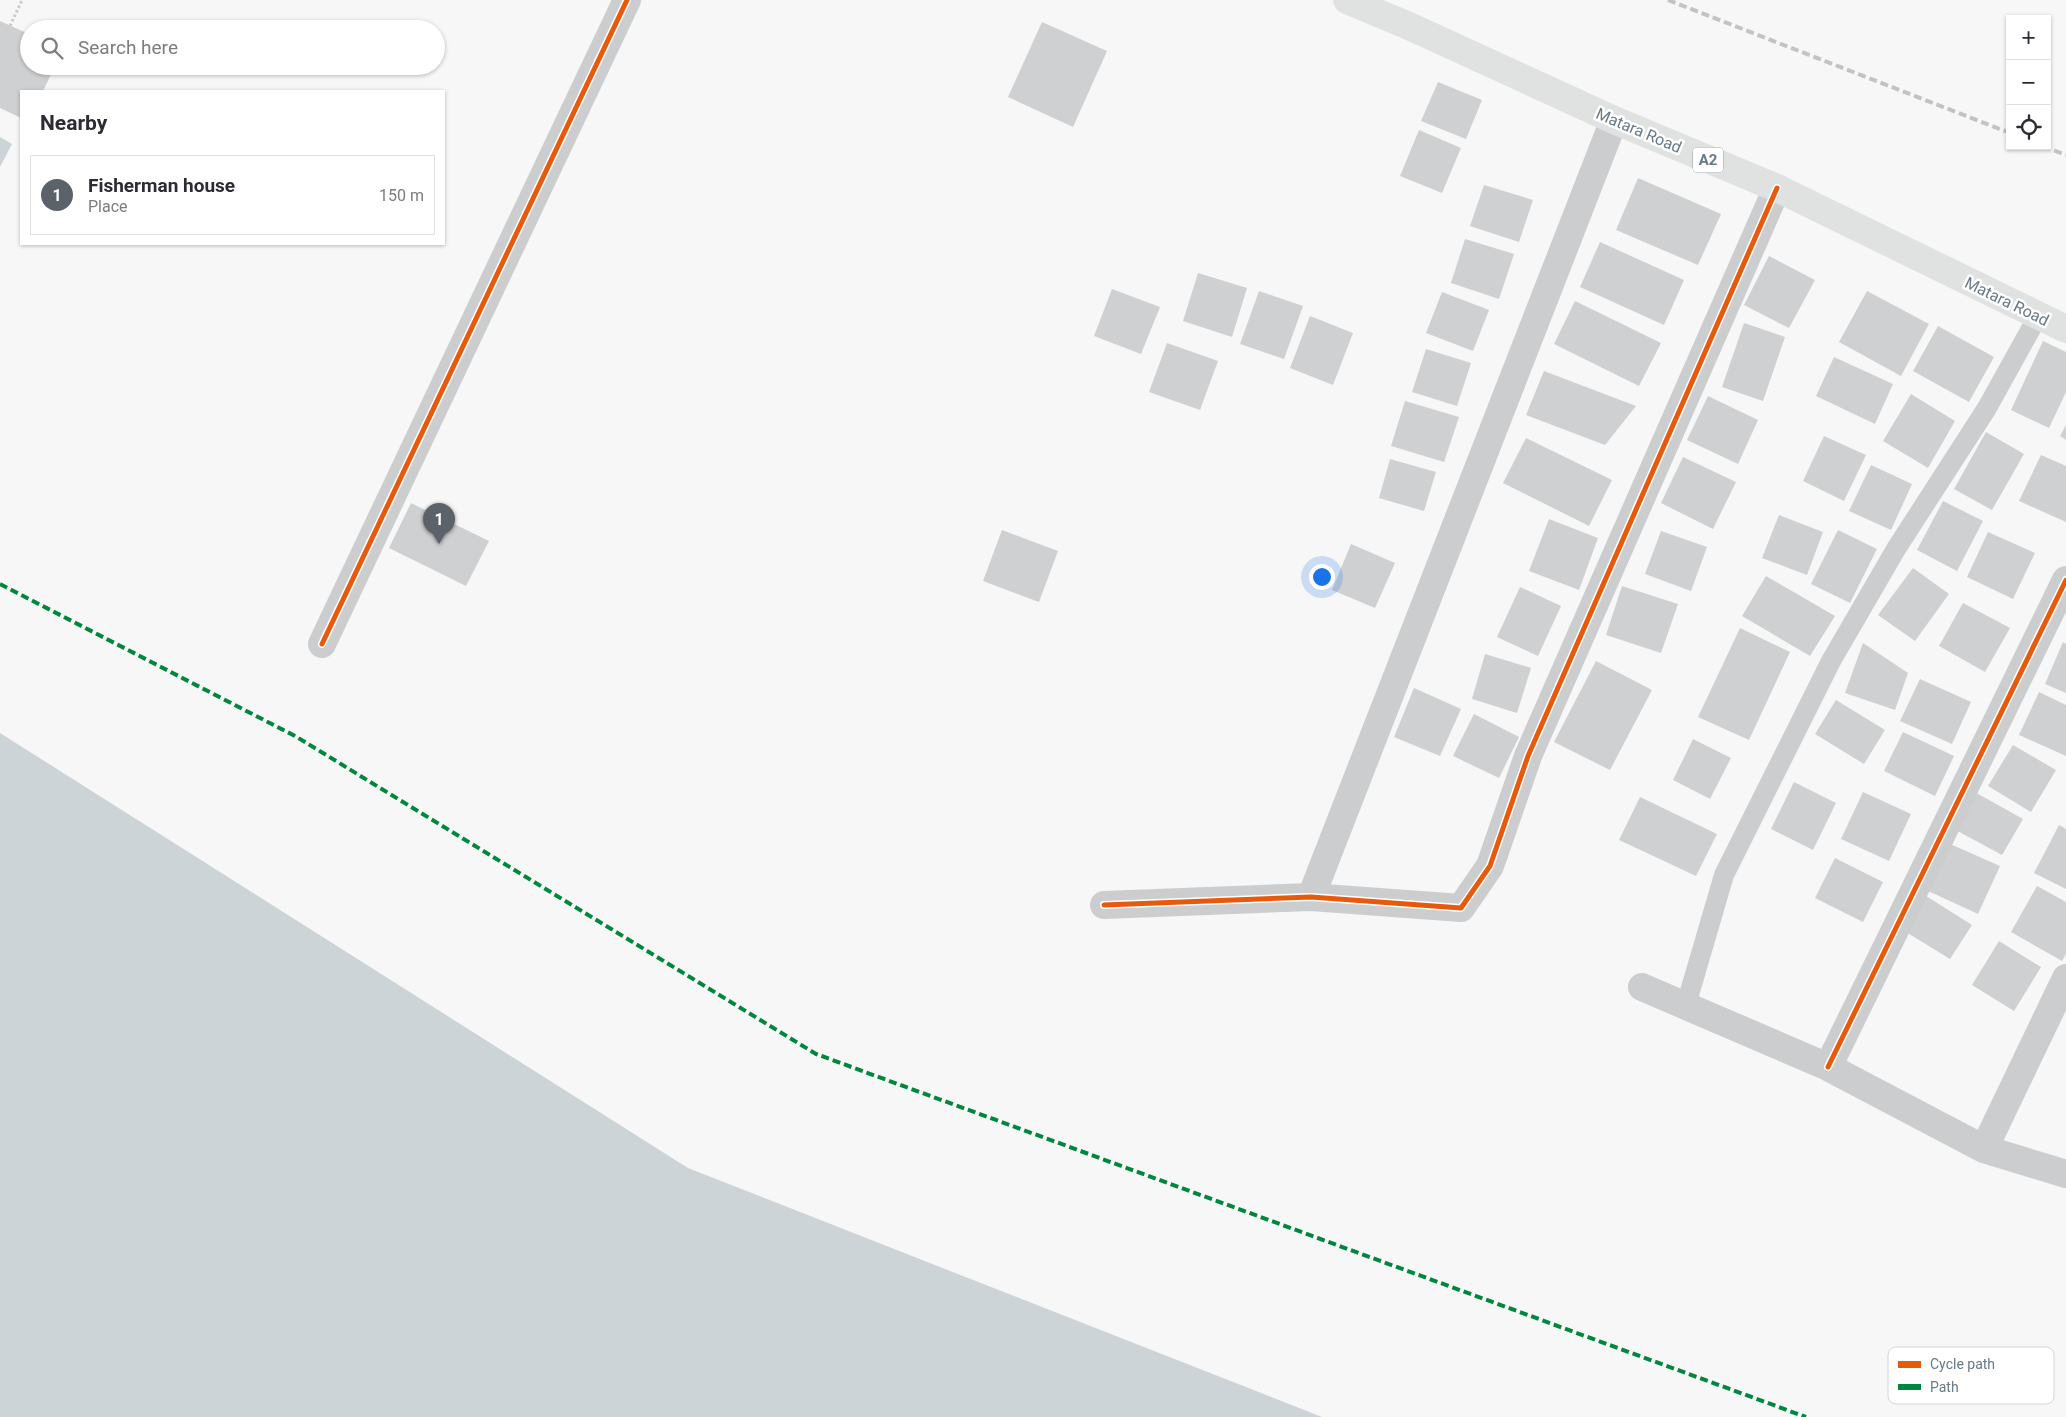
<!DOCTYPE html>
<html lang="en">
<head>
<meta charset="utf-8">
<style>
	:root { --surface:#fff; --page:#f7f7f7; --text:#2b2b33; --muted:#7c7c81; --line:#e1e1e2; --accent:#5c626a }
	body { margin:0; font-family:Roboto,sans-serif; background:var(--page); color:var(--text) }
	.controls { position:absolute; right:15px; top:15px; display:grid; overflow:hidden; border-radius:0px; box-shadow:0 1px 4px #0004 }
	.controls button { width:45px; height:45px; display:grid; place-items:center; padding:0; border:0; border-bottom:1px solid var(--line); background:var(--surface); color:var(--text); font:25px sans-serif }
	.you { position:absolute; left:1321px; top:576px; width:18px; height:18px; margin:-12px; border:4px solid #fff; border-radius:50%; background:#1a73e8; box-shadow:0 0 0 8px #1a73e833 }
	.badge { display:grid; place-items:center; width:32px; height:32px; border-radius:50%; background:var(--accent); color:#fff; font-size:16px; font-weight:700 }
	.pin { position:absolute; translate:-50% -41px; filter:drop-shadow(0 1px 2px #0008) }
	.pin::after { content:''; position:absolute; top:26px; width:18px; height:15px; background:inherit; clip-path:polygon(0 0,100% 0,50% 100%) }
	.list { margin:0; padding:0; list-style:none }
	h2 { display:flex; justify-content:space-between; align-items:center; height:65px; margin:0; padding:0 20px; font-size:21px }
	h2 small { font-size:16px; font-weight:400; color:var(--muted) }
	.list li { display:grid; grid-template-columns:32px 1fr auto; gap:15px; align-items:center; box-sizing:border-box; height:80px; margin:0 10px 10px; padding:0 10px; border:1px solid var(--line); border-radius:0px }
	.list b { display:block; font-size:19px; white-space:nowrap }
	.list p { margin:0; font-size:16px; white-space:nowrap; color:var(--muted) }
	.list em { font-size:16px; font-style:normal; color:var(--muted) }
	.icon { flex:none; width:28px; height:28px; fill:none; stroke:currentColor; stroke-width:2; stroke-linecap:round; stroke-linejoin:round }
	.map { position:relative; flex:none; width:2066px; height:1417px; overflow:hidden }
	.search { position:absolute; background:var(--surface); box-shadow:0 1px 4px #0004; left:20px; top:20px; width:425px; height:55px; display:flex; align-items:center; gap:12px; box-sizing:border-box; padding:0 18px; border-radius:28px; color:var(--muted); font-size:19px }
	.panel { position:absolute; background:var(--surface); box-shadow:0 1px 4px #0004; left:20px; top:90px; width:425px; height:155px; border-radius:0px }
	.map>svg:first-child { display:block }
	.water { fill:#ccd4d7 }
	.building { fill:#ced0d1 }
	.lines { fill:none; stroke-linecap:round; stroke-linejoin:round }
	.path { stroke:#c9cacb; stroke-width:3; stroke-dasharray:2.5 2.5; stroke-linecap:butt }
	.lane { stroke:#cccdce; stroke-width:20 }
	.street { stroke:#cccdce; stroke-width:28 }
	.highway { stroke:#e0e1e1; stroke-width:28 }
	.rail { stroke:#c1c3c4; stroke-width:4; stroke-dasharray:8 4; stroke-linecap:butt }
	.quiet { stroke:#00873e; stroke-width:4; stroke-dasharray:8 4; stroke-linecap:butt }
	.cycleway-casing { stroke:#fff; stroke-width:8 }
	.cycleway { stroke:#e8590c; stroke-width:5 }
	.labels { text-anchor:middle; stroke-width:5; stroke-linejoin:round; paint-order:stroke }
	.shield { fill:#fff; stroke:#95a1ab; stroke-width:1 }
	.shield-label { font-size:15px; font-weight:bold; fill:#677987 }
	.street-label { font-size:16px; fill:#677987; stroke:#fff }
	.key { fill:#fff; stroke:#d1d7db; stroke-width:1 }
	.key-label { font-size:14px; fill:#677987 }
</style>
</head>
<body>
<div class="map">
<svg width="2066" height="1417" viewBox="0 0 2066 1417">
	<rect width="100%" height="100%" fill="#f7f7f7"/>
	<path class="water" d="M0 137 12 144 0 167Z
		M0 733 688 1168 1322 1417H0Z"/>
	<path class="building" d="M0 21 29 34V66H55L43 91H21V118L0 108Z
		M1042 22 1107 51 1073 127 1008 97Z
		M1438 82 1482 100 1466 139 1421 121Z
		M1419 130 1461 148 1442 193 1400 176Z
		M1638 178 1721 214 1698 265 1616 230Z
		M1484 185 1533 200 1519 242 1470 226Z
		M1465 239 1514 254 1499 299 1451 283Z
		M1600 242 1684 280 1664 325 1580 287Z
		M1769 256 1815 280 1789 328 1744 305Z
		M1198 273 1247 288 1232 337 1183 321Z
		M1112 289 1160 307 1141 354 1094 336Z
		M1259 291 1303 306 1284 359 1240 344Z
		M1867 291 1929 324 1901 376 1839 342Z
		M1442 292 1489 310 1473 351 1426 333Z
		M1575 301 1661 343 1639 386 1554 344Z
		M1310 316 1353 333 1333 385 1290 368Z
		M1744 323 1785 337 1763 401 1722 387Z
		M1938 326 1994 357 1969 402 1913 371Z
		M2043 341 2066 352V392L2049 428 2011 410Z
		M1167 343 1218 361 1200 410 1149 392Z
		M1426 349 1471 363 1457 406 1412 392Z
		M1834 357 1893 384 1875 424 1816 396Z
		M1544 371 1636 406 1605 445 1526 415Z
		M1911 394 1955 421 1928 468 1883 441Z
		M1708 396 1758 420 1738 464 1687 440Z
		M1405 401 1459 417 1444 462 1391 446Z
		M2066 425V440L2060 436Z
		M1986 432 2024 454 1992 510 1954 489Z
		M1824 436 1866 455 1844 501 1803 481Z
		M1526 438 1612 480 1589 526 1503 483Z
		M2041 455 2066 466V522L2019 501Z
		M1683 457 1736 482 1713 529 1661 503Z
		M1390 459 1436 472 1424 511 1379 498Z
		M1871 465 1912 484 1891 530 1849 511Z
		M1943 501 1983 521 1957 571 1917 550Z
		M411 503 489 541 466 586 389 548Z
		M1779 515 1823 532 1807 575 1762 558Z
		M1549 519 1598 538 1579 590 1529 571Z
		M1002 530 1058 551 1039 602 983 581Z
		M1838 530 1877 549 1850 603 1811 584Z
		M1661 531 1707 547 1691 591 1645 574Z
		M1988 532 2035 553 2013 599 1967 577Z
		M1351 544 1395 563 1375 608 1332 590Z
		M1913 568 1949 594 1915 641 1878 615Z
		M1766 576 1835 616 1810 656 1742 616Z
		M1622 586 1678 604 1661 653 1606 635Z
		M1520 587 1561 606 1538 656 1497 637Z
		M1963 603 2010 628 1985 672 1939 646Z
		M1740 628 1790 652 1749 740 1698 717Z
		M2063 642 2066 644V693L2045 684Z
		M1863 643 1908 673 1895 710 1845 693Z
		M1485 654 1531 668 1517 713 1472 699Z
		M1596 661 1652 690 1610 770 1554 742Z
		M1920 679 1971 702 1952 744 1900 721Z
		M1414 688 1461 709 1440 756 1394 737Z
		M2039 692 2066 705V756L2019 735Z
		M1836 700 1885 730 1864 764 1815 734Z
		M1474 714 1519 737 1499 778 1453 756Z
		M1903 732 1954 756 1935 796 1884 771Z
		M1693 739 1731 758 1710 799 1673 780Z
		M2013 745 2056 770 2031 812 1988 786Z
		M1794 782 1836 803 1813 850 1771 829Z
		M1973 791 2023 819 2002 855 1952 828Z
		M1863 792 1911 814 1889 861 1841 839Z
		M1640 797 1717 834 1696 876 1619 840Z
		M2059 825 2066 829V889L2034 873Z
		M1948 843 2000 866 1978 914 1926 890Z
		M1835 858 1883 882 1863 922 1815 898Z
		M2037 886 2066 902V954L2062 961 2011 932Z
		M1923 894 1972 925 1950 959 1901 929Z
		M1999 941 2041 967 2014 1011 1972 985Z"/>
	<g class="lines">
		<path class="path" d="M10 26 22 0"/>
		<path class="lane" d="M1686 1005 1724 875 1831 661 1896 549 1987 408 2038 316"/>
		<path class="street" d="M322 644 627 0
			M1311 897 1614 120
			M1104 905 1311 897 1461 908 1490 866 1528 756 1777 188
			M1642 987 1828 1067 1984 1149 2066 1174
			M1828 1067 2066 580
			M1984 1149 2066 978"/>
		<path class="highway" d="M1347 0 1409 26 1614 120 1777 188 2066 329"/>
		<path class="rail" d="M1668 0 2010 133
			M2043 146 2066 155"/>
		<path class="quiet" d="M0 584 295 736 816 1054 1806 1417"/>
		<defs>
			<path id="cycleway" d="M322 644 627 0
				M1104 905 1311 897 1461 908 1490 866 1528 756 1777 188
				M1828 1067 2066 580"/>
		</defs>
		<use href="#cycleway" class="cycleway-casing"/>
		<use href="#cycleway" class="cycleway"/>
	</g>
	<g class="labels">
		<rect class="shield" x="1693" y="147.5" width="30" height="25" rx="4"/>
		<g class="shield-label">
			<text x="1708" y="165">A2</text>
		</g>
		<g class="street-label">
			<text transform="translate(1639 130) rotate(23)" y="6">Matara Road</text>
			<text transform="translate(2007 301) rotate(26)" y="6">Matara Road</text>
		</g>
	</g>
	<rect x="1888" y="1347" width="166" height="57" rx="8" class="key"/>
	<rect x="1898" y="1361" width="23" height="7" fill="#e8590c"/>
	<rect x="1898" y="1384" width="23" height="6" fill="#00873e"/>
	<g class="key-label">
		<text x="1930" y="1369">Cycle path</text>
		<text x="1930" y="1392">Path</text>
	</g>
</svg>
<div class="controls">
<button>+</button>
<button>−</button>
<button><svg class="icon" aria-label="locate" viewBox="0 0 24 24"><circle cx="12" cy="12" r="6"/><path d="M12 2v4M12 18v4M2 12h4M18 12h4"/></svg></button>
</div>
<div class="you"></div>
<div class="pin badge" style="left:439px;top:544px">1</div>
<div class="search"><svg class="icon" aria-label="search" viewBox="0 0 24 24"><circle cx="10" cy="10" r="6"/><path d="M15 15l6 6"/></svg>Search here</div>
<section class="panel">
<h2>Nearby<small></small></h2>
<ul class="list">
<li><span class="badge">1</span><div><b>Fisherman house</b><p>Place</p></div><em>150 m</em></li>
</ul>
</section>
</div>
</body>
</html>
